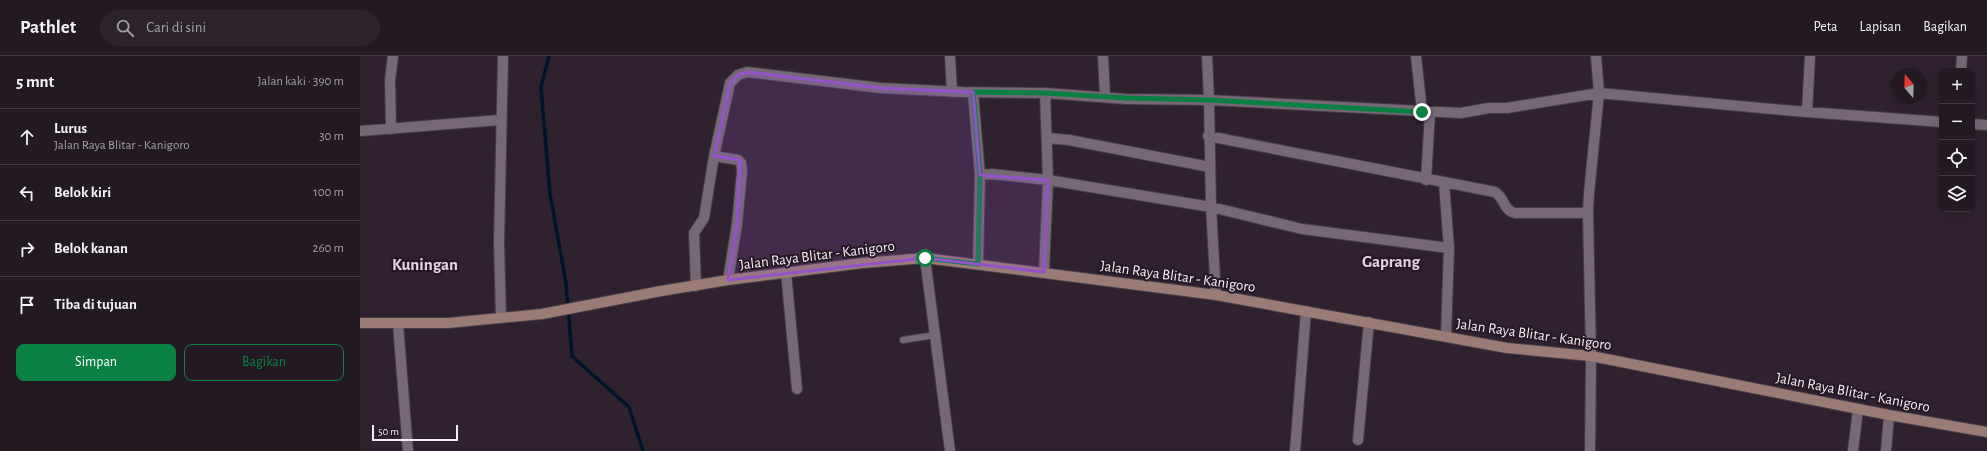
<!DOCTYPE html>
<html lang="id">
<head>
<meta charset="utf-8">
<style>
	:root { --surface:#231922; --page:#2b222a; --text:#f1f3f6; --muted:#a3a0a5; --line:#403840; --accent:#0b8043 }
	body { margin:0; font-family:"Alegreya Sans",sans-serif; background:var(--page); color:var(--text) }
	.controls { position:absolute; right:12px; top:12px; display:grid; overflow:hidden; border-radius:8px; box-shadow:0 4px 16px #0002 }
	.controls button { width:36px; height:36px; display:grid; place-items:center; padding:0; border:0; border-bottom:1px solid var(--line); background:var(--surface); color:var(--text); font:20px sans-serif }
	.compass { position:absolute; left:1531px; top:12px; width:36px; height:36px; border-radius:50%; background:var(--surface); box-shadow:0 4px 16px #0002; rotate:341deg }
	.scale { position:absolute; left:12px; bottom:10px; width:86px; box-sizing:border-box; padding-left:4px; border:2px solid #f6edf6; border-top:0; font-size:11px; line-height:14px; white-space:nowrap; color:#f6edf6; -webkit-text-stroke:3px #251824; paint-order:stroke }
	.stop { position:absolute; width:12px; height:12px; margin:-9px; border:3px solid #0b8043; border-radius:50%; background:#fff }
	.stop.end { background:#0b8043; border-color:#fff; box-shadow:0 1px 4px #0008 }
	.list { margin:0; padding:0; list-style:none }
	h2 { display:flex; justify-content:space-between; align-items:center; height:52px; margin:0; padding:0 16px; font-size:17px }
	h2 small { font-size:13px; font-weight:400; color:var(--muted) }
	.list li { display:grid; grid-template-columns:26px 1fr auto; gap:12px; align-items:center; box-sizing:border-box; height:56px; padding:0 16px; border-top:1px solid var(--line) }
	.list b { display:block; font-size:15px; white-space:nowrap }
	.list p { margin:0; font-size:13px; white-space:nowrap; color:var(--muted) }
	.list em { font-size:13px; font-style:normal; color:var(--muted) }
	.actions { display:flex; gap:8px; padding:12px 16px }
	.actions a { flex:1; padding:9px 0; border:1px solid var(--accent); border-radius:8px; text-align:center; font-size:14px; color:var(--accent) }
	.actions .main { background:var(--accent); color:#fff }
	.icon { flex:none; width:22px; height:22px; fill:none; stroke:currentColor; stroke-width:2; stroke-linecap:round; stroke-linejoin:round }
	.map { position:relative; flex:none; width:1627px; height:395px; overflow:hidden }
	header { display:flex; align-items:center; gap:24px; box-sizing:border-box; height:56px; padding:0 20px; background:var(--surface); border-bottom:1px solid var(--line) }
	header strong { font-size:19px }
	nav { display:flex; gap:22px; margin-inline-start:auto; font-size:14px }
	.search { width:280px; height:36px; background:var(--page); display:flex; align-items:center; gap:10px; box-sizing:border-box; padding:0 14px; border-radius:22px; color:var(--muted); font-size:15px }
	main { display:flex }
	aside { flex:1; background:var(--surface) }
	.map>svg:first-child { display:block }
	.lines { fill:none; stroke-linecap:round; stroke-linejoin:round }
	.stream { stroke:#001529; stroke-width:3.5 }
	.service-casing { stroke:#473d47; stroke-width:8 }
	.minor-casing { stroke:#473d47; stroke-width:12 }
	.secondary-casing { stroke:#473d47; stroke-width:12 }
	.service { stroke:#776876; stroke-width:6 }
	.minor { stroke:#776876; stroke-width:10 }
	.secondary { stroke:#9b7b76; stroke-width:10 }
	.route { stroke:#0b8043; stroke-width:5 }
	.marked { fill:#9453ca; fill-opacity:0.2; stroke:#9453ca; stroke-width:3; stroke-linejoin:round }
	.labels { text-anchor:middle; stroke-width:4; stroke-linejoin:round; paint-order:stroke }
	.street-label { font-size:15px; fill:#f6edf6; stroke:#251824 }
	.quarter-label { font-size:17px; font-weight:bold; fill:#e6d4e5; stroke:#251824 }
</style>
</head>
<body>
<header>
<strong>Pathlet</strong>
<div class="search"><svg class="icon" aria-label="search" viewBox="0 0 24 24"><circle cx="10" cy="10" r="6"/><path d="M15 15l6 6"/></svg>Cari di sini</div>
<nav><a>Peta</a><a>Lapisan</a><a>Bagikan</a></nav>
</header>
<main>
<aside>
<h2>5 mnt<small>Jalan kaki · 390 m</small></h2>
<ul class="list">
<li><svg class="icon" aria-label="ahead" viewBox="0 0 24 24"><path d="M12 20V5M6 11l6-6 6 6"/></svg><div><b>Lurus</b><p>Jalan Raya Blitar - Kanigoro</p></div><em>30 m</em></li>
<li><svg class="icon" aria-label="left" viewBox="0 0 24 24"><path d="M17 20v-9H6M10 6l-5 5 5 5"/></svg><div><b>Belok kiri</b></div><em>100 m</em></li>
<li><svg class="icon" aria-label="right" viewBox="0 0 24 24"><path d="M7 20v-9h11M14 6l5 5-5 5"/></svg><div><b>Belok kanan</b></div><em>260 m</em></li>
<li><svg class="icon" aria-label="arrive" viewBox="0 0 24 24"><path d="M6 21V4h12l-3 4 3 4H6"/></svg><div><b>Tiba di tujuan</b></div></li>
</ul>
<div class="actions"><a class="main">Simpan</a><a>Bagikan</a></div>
</aside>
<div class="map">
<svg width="1627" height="395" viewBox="0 0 1627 395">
	<rect width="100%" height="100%" fill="#2f212e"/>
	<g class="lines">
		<path class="stream" d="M189 0 181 31 190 138 206 227 212 300 269 351 283 395"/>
		<defs>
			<path id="service" d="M543 284 575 279"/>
			<path id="minor" d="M590 0 592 36
				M743 0 745 40
				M847 0 849 44 851 151 856 239
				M1056 0 1062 56
				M1601 15 1602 0
				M613 36 620 119
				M1447 56 1450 0
				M1612 68 1627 69
				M31 73 30 24 33 0
				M0 75 140 64
				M848 80 1135 136C1145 142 1143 154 1155 157H1228
				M687 82 709 84 850 111
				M354 100 378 104 381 107 382 115 377 168 368 224
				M1066 124 1070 56
				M1084 127 1089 192 1086 280
				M565 202 590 395
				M618 208 620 119 632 118 688 124 851 151 942 173 1089 192
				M426 216 437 333
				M684 216 688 124 685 37
				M336 230 334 177 344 162 354 100 370 27 378 19 387 16 521 32 603 36 685 37 766 43 849 44 1101 57 1129 52H1147L1239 37 1434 55 1582 66
				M141 261 139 187 143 0
				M38 268 48 395
				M998 384 1009 266
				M935 395 946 255
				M1230 395 1231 300 1228 157 1229 137 1239 37 1236 0
				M1493 395 1498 353
				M1526 395 1529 359"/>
			<path id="secondary" d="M0 267H88L182 258 301 235 368 224 503 207 565 202 856 239 1147 292 1231 300 1529 359 1627 376"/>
		</defs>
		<use href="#service" class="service-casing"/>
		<use href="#minor" class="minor-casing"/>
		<use href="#secondary" class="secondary-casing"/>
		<use href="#service" class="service"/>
		<use href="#minor" class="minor"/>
		<use href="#secondary" class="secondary"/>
	</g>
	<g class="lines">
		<path class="route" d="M565 202 618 208 620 119 613 36 685 37 766 42 849 44 1062 56"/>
	</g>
	<path class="marked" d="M387 16 521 32 613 36 620 119 688 124 684 216 565 202 368 224 377 168 380 104 354 100 370 27 378 19Z"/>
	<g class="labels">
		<g class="street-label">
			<text transform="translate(457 199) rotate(-7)" y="5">Jalan Raya Blitar - Kanigoro</text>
			<text transform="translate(818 220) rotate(8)" y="5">Jalan Raya Blitar - Kanigoro</text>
			<text transform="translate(1174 278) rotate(8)" y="5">Jalan Raya Blitar - Kanigoro</text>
			<text transform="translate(1493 336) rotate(11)" y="5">Jalan Raya Blitar - Kanigoro</text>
		</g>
		<g class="quarter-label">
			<text x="1031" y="211">Gaprang</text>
			<text x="65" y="214">Kuningan</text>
		</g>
	</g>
</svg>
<div class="controls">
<button>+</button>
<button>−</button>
<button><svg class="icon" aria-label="locate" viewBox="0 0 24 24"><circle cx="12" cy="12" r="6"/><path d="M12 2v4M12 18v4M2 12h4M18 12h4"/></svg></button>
<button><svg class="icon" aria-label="layers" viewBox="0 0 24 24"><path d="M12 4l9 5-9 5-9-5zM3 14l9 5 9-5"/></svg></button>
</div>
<svg class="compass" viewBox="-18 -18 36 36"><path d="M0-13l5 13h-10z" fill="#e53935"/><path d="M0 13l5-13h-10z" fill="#a3a0a5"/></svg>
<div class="scale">50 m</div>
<div class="stop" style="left:565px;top:202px"></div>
<div class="stop end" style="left:1062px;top:56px"></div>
</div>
</main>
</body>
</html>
